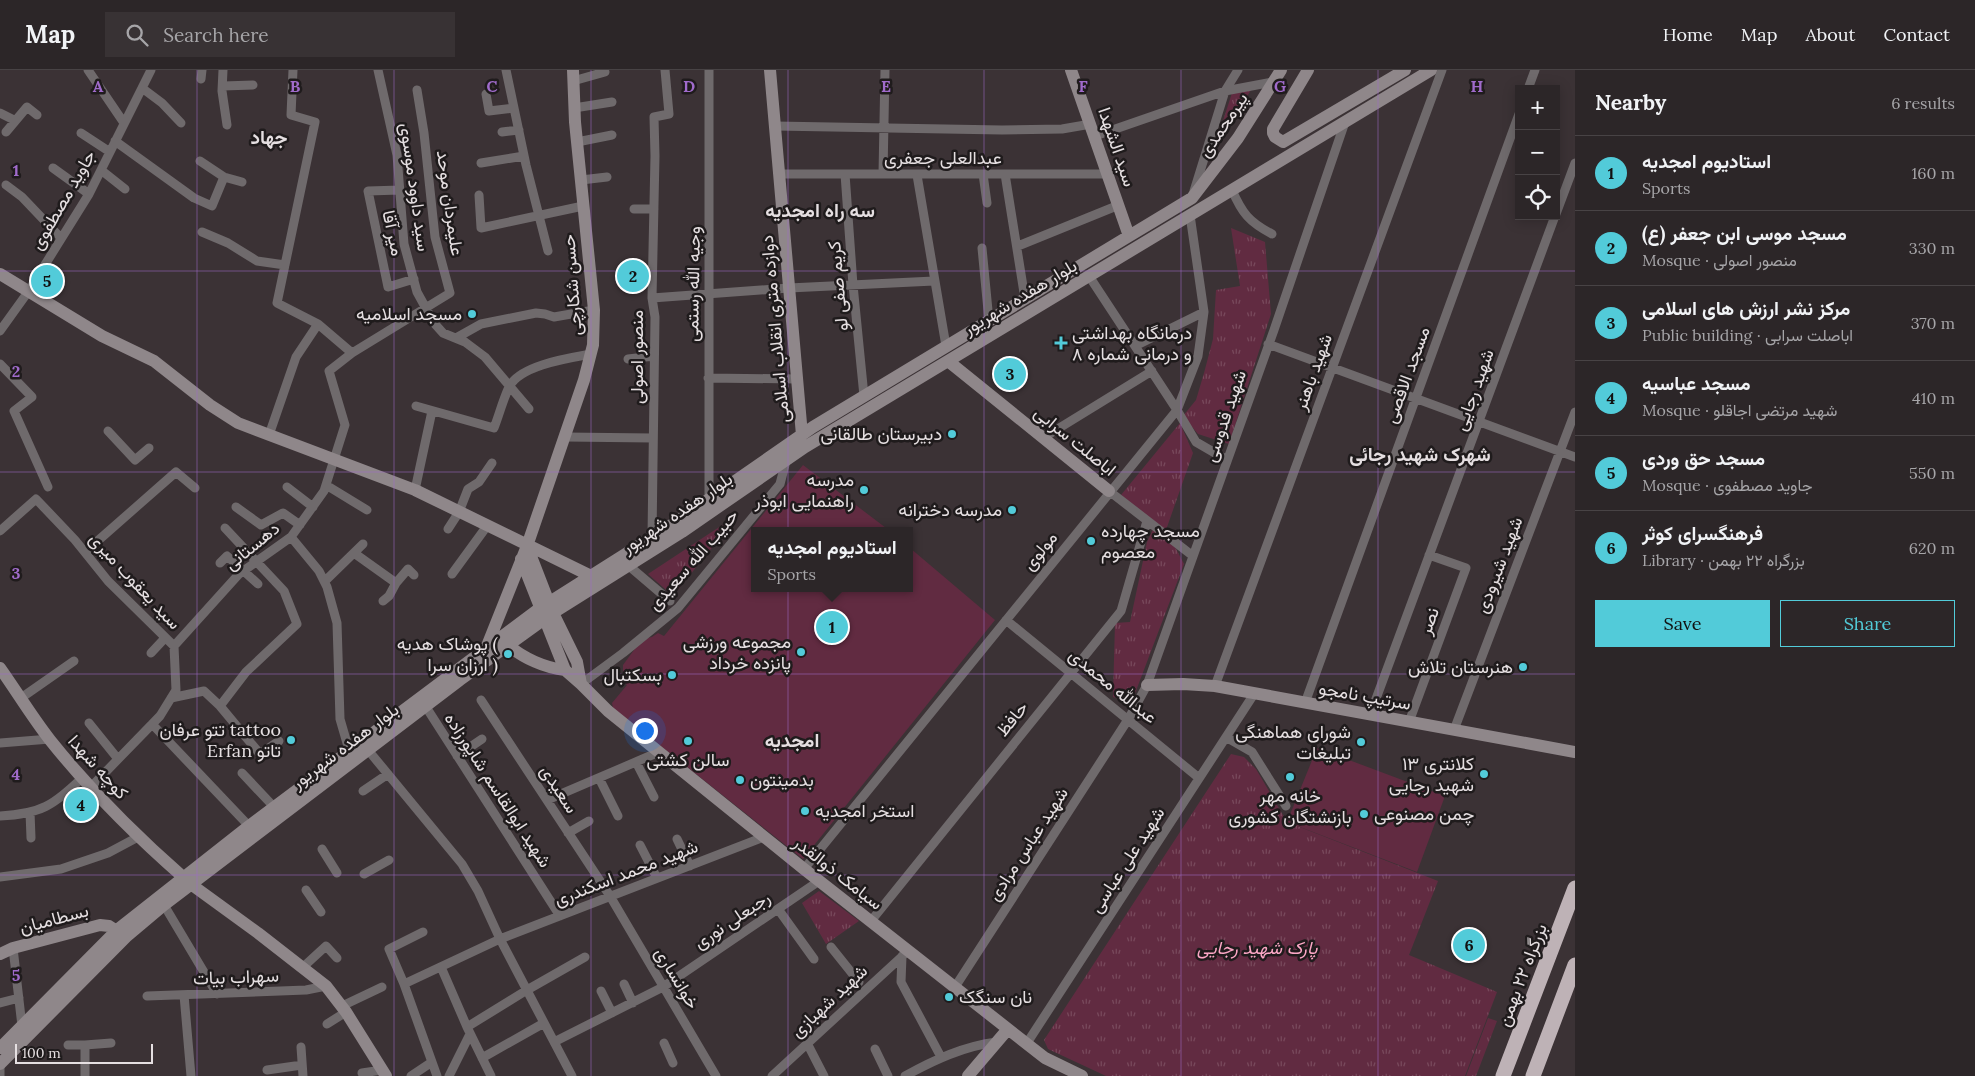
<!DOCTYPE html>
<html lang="en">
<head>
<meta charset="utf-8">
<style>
	:root { --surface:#2c2628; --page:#383234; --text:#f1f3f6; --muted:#a6a5a8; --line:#484345; --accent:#52cbd9 }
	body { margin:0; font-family:Lora,Vazirmatn,serif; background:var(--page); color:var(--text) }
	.controls { position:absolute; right:15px; top:15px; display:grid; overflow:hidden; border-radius:0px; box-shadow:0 2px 12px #0003 }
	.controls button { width:45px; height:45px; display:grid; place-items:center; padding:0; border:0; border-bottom:1px solid var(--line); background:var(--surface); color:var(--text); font:25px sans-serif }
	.scale { position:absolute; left:15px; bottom:12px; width:138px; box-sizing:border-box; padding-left:5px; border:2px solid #e5dfe1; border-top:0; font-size:14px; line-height:18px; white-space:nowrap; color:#e5dfe1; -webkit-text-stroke:4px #1f1b1c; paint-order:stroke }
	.you { position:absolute; left:644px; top:660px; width:18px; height:18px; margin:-12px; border:4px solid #fff; border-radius:50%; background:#1a73e8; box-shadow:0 0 0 8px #1a73e833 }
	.badge { display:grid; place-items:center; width:32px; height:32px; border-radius:50%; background:var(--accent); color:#111; font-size:16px; font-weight:700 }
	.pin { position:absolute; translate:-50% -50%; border:2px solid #fff; box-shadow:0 1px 5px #0006 }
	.popup { position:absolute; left:751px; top:457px; width:162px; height:65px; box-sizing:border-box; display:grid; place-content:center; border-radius:0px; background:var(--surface); filter:drop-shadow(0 1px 4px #0005); font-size:16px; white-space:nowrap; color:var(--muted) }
	.popup b { font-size:19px; color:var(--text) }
	.popup::after { content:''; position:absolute; left:50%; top:100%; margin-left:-10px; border:10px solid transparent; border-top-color:var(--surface) }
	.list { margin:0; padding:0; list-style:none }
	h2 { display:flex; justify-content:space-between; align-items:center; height:65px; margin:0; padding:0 20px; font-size:21px }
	h2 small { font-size:16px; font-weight:400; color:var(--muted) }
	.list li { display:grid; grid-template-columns:32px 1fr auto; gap:15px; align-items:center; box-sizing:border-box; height:75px; padding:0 20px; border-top:1px solid var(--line) }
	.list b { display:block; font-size:19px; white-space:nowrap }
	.list p { margin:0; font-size:16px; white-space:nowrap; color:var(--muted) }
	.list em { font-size:16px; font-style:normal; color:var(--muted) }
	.actions { display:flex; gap:10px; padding:15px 20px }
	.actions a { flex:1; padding:11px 0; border:1px solid var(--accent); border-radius:0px; text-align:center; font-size:18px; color:var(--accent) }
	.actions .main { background:var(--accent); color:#111 }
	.icon { flex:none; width:28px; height:28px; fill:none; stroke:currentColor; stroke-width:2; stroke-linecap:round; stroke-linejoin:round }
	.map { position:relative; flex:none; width:1575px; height:1006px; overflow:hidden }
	header { display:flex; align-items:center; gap:30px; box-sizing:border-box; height:70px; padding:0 25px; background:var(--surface); border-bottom:1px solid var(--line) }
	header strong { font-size:24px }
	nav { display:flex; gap:28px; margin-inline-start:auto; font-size:18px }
	.search { width:350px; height:45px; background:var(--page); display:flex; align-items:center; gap:12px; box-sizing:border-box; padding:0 18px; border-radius:0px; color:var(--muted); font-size:19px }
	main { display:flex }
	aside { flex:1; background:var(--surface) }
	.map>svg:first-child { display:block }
	.grass { fill:url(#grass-tufts) }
	.garden { fill:#612b41 }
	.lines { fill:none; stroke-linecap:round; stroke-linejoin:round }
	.street { stroke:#6f6a6c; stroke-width:9 }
	.secondary { stroke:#8f878a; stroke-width:12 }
	.highway { stroke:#beb2b6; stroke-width:15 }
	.grid { fill:none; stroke:#a06bcb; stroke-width:1; stroke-opacity:0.55 }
	.poi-dot { fill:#52cbd9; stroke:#1f1b1c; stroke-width:2 }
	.labels { text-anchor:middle; stroke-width:5; stroke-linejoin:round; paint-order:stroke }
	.street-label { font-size:18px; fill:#e5dfe1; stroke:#1f1b1c }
	.poi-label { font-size:18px; fill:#e5dfe1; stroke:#1f1b1c; text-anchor:end }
	.park-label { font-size:18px; font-style:italic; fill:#fca7c6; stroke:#1f1b1c }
	.neighbourhood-label { font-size:19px; font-weight:bold; fill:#e5dfe1; stroke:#1f1b1c }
	.grid-label { font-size:16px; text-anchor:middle; font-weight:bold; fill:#a06bcb; stroke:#1f1b1c; stroke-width:5; stroke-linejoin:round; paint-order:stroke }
</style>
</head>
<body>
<header>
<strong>Map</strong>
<div class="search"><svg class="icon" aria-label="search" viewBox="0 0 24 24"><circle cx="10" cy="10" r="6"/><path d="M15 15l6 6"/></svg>Search here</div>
<nav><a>Home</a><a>Map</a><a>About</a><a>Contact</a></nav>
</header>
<main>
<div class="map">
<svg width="1575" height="1006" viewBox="0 0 1575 1006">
	<defs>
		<pattern id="grass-tufts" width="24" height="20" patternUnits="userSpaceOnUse" patternTransform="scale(1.25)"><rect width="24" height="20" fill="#612b41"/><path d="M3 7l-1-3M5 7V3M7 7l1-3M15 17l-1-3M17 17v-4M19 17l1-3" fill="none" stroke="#78495c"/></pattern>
	</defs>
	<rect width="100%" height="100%" fill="#3b3235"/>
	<path class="grass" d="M1251 20 1225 63H1219L1232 23Z
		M1231 158 1265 172 1271 244 1229 374 1198 364 1183 346 1196 330 1204 303 1213 269 1216 220 1240 216Z
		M1180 353 1193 383 1166 460 1184 494 1131 634 1113 627 1115 553 1130 552 1147 472 1156 453 1121 425Z
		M739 444 673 526 648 504Z
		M1231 684 1244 687 1256 699 1287 752 1438 811 1409 885 1497 922 1465 1006H1106L1048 979 1044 970Z
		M819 821 859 851 826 874 802 833Z
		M1488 948 1497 951 1476 1006H1466Z"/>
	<path class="garden" d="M803 395 890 461H754V518H910V478L995 550 803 789 613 638 612 633 627 615 620 610 623 603V595L642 569 652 567 658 563 664 566Z
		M1317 678 1445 726 1417 802 1287 752Z"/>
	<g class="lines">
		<path class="street" d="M88 0 124 53
			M223 0 222 21 227 55
			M293 0 291 45 315 52 277 233 318 254 352 283
			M378 0 397 85 404 174 417 222 434 253 443 263 465 272 485 287 529 339
			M506 0 526 95 548 181
			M709 0V428
			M201 9 202 0
			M573 11 605 2
			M223 16 253 15
			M142 18 162 33 181 53
			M1528 19 1535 0
			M486 24 489 41 514 38
			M574 38 612 32
			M0 43 14 50
			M775 56 1002 60 1062 59 1091 54
			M6 62 27 37 37 45
			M502 62 519 60
			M81 63 110 82
			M1095 66 1225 21 1273 12
			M115 71 194 128 212 136 224 107
			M577 72 612 65
			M200 91 224 107 242 112
			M481 93 524 86
			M53 98 89 124
			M101 100 125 119
			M779 104H1108
			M845 104 853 215 864 326
			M883 104 885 0
			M983 104 987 133
			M1005 104 1025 229
			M917 105 946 276
			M581 110 607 107
			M6 115 22 127 61 168
			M400 120 368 121 388 217 414 209
			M1232 120C1242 143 1249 152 1272 164
			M1194 121 1225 21 1238 0
			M479 125 481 158 583 136
			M634 139H654
			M1556 144 1575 93
			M202 162 228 173 257 191 285 195
			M1018 176 1119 135
			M982 178 989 251
			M1089 206 1177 340 1196 372 1227 390
			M652 228 789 218 934 211
			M0 261 28 222 89 124 151 0
			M456 268 481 254 536 243 545 244 554 247 594 240
			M1268 274 1575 387
			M1135 276 1204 242
			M628 289 654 286
			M0 294 32 327 14 341 48 417
			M708 308 797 309
			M416 336 494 358C499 345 503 330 509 317 520 295 569 288 591 284
			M108 361 135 390 149 378
			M269 365 296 287 318 254
			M565 367 653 368
			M1043 368 1152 301
			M326 415 367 440
			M287 417 313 437
			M415 420 432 341
			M1109 421 1193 486
			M236 437 261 455 283 443 300 455
			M448 459 459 442 468 419 479 412 492 393
			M0 461 36 429 75 470 108 511 174 576 176 620 160 646 91 717
			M291 467 319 501 327 517 337 553 340 649 349 680
			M652 467 655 247 652 228 655 86 654 47 669 44 665 0
			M85 482 176 402 195 418
			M354 483 396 513
			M220 493 227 486 258 514
			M629 496 670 531
			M452 504 487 456
			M325 511 363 474
			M383 531 389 526 396 513 408 499 414 505
			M1006 550 1199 708
			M174 576 239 504 291 467 324 421 345 355 329 301 352 283 450 223 435 167 424 63 417 20
			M151 583 165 568
			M581 614 623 583 678 538 780 414 786 391
			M1215 616 1442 0
			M21 628 74 591
			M171 628 204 621 220 636 260 684 279 671
			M481 630 610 826 716 1006
			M1305 633 1519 44
			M220 636 246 602 297 554 284 521 225 458
			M426 637 560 846
			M1370 645 1555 146
			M1409 652 1466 498 1429 485
			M89 653 118 689
			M152 654 249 756
			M1454 660 1575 342
			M1226 667 1252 682 1286 736
			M0 673 50 669
			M368 680 462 794 478 821 500 869 572 1006
			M457 686 482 669
			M636 692 654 727
			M242 703 274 737
			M599 708 618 746
			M363 721 388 704
			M547 730 659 682
			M30 742 31 768
			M0 746C41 744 54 735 82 708
			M568 763 589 751
			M677 769 690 796
			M640 775 657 808
			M322 779 337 803
			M804 799 1177 340 1198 286 1204 242 1190 145
			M364 804 389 790
			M0 807 61 799 108 783 138 767
			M306 820 321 842
			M164 835 217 924
			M778 839 814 889
			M871 851 1121 541 1147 451
			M831 877 859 912
			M13 878 22 956
			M902 886 901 912 941 987
			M441 897 467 957 491 1006
			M302 898 326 876 337 888
			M404 914 389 879 423 862
			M624 914 633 933
			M955 917 1129 648 1147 615 1274 260 1345 52
			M601 921 612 943
			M184 925 191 1006
			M147 926 306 920 326 916
			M0 933 19 928
			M342 936 382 917
			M327 954 346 942
			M467 957 527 920 585 887
			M554 972 663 917 819 811
			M664 973 673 993
			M807 973 824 1006
			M1027 973 1254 624
			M68 975H85
			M301 977 303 1006
			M875 979 888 1006
			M482 988 544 953
			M0 998V1006
			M267 1000 302 995
			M362 1003 382 1000
			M85 1006V975L111 973
			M411 1006 432 992
			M437 1006 404 914 500 869 764 767
			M449 1006 470 964
			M772 1006 908 881
			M905 1006C934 990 964 976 997 972"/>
		<path class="secondary" d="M770 0 802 365
			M1071 0 1129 166
			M1308 0 1273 59V63L1275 67 1283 72 1405 0
			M0 204 102 266 154 291 210 335 238 353 415 420 591 506
			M948 291 1109 421
			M527 476 553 543 577 592 581 614
			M521 489 565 600 581 614 608 641 804 799 1045 988 1082 1006
			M508 575C523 588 545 598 565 600
			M487 576 527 476 584 310 593 275 594 240 575 52 573 0
			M0 598C17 622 32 647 50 670 90 720 135 765 183 807
			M1147 615 1183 614 1215 616 1575 682
			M192 815 258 863 326 916 346 942 386 1006
			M0 884 13 878 100 855 109 856 123 865
			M0 978 117 860 249 756 540 538 676 452 813 357 1192 128 1238 68 1281 0
			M0 994 126 867 164 835 460 610 553 543 682 462 805 377 1431 0
			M968 1006 1008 959"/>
		<path class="highway" d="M1503 1006 1575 818
			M1533 1006 1575 895"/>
	</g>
	<path class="grid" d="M197 0V1006M394 0V1006M591 0V1006M788 0V1006M984 0V1006M1181 0V1006M1378 0V1006M0 201H1575M0 402H1575M0 604H1575M0 805H1575"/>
	<g class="poi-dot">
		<circle cx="472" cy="244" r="5"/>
		<path d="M1058.5 265.5h5v5h5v5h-5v5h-5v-5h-5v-5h5z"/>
		<circle cx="952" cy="364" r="5"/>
		<circle cx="864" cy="420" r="5"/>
		<circle cx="1012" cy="440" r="5"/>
		<circle cx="1091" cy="471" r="5"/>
		<circle cx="801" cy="582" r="5"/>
		<circle cx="508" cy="584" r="5"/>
		<circle cx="1523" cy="597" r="5"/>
		<circle cx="672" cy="605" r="5"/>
		<circle cx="291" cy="670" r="5"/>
		<circle cx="688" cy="671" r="5"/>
		<circle cx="1361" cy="672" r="5"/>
		<circle cx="1484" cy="704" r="5"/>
		<circle cx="1290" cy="707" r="5"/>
		<circle cx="740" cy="710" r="5"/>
		<circle cx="805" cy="741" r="5"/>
		<circle cx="1364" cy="744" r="5"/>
		<circle cx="949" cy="927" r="5"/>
	</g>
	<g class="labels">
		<g class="street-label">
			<text transform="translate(1223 55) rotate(-56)" y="6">پیرمحمدی</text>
			<text transform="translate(1117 77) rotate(71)" y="6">سید الشهدا</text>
			<text x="943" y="94">عبدالعلی جعفری</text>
			<text transform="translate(415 117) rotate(82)" y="6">سید داوود موسوی</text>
			<text transform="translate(63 130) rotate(-60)" y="6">جاوید مصطفوی</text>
			<text transform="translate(450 133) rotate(82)" y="6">علیمردان موحد</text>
			<text transform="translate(393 163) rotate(78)" y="6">میر آقا</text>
			<text transform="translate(693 214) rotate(-89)" y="6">وجیه الله رستمی</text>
			<text transform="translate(572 215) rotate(-94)" y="6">حسن شکارچی</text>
			<text transform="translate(838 216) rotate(-95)" y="6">کریم صفی لو</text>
			<text transform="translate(1020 227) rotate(-31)" y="6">بلوار هفده شهریور</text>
			<text transform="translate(775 259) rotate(-95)" y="6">دوازده متری انقلاب اسلامی</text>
			<text transform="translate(637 287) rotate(-90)" y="6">منصور اصولی</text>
			<text transform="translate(1313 302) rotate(-70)" y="6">شهید باهنر</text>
			<text transform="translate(1407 305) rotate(-70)" y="6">مسجد الاقصی</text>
			<text transform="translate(1474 320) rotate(-70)" y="6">شهید رجایی</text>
			<text transform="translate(1225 346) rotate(-71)" y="6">شهید قدوسی</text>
			<text transform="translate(1075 371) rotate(39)" y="6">اباصلت سرابی</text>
			<text transform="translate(677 443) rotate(-34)" y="6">بلوار هفده شهریور</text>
			<text transform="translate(252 476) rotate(-39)" y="6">دهستانی</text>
			<text transform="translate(1040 481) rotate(-51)" y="6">مولوی</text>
			<text transform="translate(693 490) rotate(-49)" y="6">حبیب الله سعیدی</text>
			<text transform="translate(1499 495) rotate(-69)" y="6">شهید شیرودی</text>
			<text transform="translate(135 511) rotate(47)" y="6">سید یعقوب میری</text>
			<text transform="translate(1429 551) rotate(-70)" y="6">نصر</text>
			<text transform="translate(1113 616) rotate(39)" y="6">عبدالله محمدی</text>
			<text transform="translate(1365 626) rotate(10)" y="6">سرتیپ نامجو</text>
			<text transform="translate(1012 649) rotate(-51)" y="6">حافظ</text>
			<text transform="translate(345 676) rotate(-37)" y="6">بلوار هفده شهریور</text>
			<text transform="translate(98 697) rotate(48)" y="6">کوچه شهدا</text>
			<text transform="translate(559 719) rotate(57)" y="6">سعیدی</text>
			<text transform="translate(498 720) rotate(57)" y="6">شهید ابوالقاسم شاپورزاده</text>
			<text transform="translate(1028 774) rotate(-57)" y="6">شهید عباس مرادی</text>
			<text transform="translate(1127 790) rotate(-57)" y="6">شهید علی عباسی</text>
			<text transform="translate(626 803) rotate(-21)" y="6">شهید محمد اسکندری</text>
			<text transform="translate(838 803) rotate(38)" y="6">سیامک ذوالقدر</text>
			<text transform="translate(54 849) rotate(-15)" y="6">بسطامیان</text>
			<text transform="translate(732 850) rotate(-34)" y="6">رجبعلی نوری</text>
			<text transform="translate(1522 905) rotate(-69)" y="6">بزرگراه ۲۲ بهمن</text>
			<text transform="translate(236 907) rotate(-2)" y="6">سهراب بیات</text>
			<text transform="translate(677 908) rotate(59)" y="6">خوانساری</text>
			<text transform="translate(829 931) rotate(-43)" y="6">شهید شهبازی</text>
		</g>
		<g class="poi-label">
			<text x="462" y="250">مسجد اسلامیه</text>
			<text x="1072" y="269" text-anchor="start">درمانگاه بهداشتی<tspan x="1072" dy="21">و درمانی شماره ۸</tspan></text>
			<text x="942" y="370">دبیرستان طالقانی</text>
			<text x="854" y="416">مدرسه<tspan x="854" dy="21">راهنمایی ابوذر</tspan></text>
			<text x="1002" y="446">مدرسه دخترانه</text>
			<text x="1101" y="467" text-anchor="start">مسجد چهارده<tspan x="1101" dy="21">معصوم</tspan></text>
			<text x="791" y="578">مجموعه ورزشی<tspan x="791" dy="21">پانزده خرداد</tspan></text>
			<text x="498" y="580">پوشاک هدیه (<tspan x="498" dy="21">ارزان سرا )</tspan></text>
			<text x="1513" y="603">هنرستان تلاش</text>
			<text x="662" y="611">بسکتبال</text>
			<text x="281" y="666">تتو عرفان tattoo<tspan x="281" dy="21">Erfan تاتو</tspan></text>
			<text x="1351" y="668">شورای هماهنگی<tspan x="1351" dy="21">تبلیغات</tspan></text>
			<text x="688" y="696" text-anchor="middle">سالن کشتی</text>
			<text x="1474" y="700">کلانتری ۱۳<tspan x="1474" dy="21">شهید رجایی</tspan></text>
			<text x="750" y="716" text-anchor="start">بدمینتون</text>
			<text x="1290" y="732" text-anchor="middle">خانه مهر<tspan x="1290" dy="21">بازنشتگان کشوری</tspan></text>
			<text x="815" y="747" text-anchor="start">استخر امجدیه</text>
			<text x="1374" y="750" text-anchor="start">چمن مصنوعی</text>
			<text x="959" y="933" text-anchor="start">نان سنگک</text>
		</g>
		<g class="park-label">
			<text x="1257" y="884">پارک شهید رجایی</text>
		</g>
		<g class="neighbourhood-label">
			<text x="269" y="74">جهاد</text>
			<text x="820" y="147">سه راه امجدیه</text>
			<text x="1420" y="391">شهرک شهید رجائی</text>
			<text x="792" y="677">امجدیه</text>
		</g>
	</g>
	<g class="grid-label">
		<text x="98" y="22">A</text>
		<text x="295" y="22">B</text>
		<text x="492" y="22">C</text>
		<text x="689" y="22">D</text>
		<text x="886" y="22">E</text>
		<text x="1083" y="22">F</text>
		<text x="1280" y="22">G</text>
		<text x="1477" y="22">H</text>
		<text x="16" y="106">1</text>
		<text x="16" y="307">2</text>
		<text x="16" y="509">3</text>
		<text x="16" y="710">4</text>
		<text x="16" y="911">5</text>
	</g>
</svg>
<div class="controls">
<button>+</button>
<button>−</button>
<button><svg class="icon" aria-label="locate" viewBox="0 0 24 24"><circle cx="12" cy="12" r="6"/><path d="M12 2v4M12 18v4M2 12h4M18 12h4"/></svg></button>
</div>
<div class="scale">100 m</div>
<div class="you"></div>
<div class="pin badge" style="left:832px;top:557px">1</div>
<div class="popup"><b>استادیوم امجدیه</b>Sports</div>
<div class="pin badge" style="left:633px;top:206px">2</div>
<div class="pin badge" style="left:1010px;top:304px">3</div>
<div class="pin badge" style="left:81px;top:735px">4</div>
<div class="pin badge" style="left:47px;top:211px">5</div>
<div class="pin badge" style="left:1469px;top:875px">6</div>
</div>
<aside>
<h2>Nearby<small>6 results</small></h2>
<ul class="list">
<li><span class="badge">1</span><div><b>استادیوم امجدیه</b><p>Sports</p></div><em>160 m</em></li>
<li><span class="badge">2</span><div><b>مسجد موسی ابن جعفر (ع)</b><p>Mosque · منصور اصولی</p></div><em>330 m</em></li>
<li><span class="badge">3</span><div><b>مرکز نشر ارزش های اسلامی</b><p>Public building · اباصلت سرابی</p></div><em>370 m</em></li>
<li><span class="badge">4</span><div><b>مسجد عباسیه</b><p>Mosque · شهید مرتضی اجاقلو</p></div><em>410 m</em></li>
<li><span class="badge">5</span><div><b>مسجد حق وردی</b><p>Mosque · جاوید مصطفوی</p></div><em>550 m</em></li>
<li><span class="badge">6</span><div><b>فرهنگسرای کوثر</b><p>Library · بزرگراه ۲۲ بهمن</p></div><em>620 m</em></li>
</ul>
<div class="actions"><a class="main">Save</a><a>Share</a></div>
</aside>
</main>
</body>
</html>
